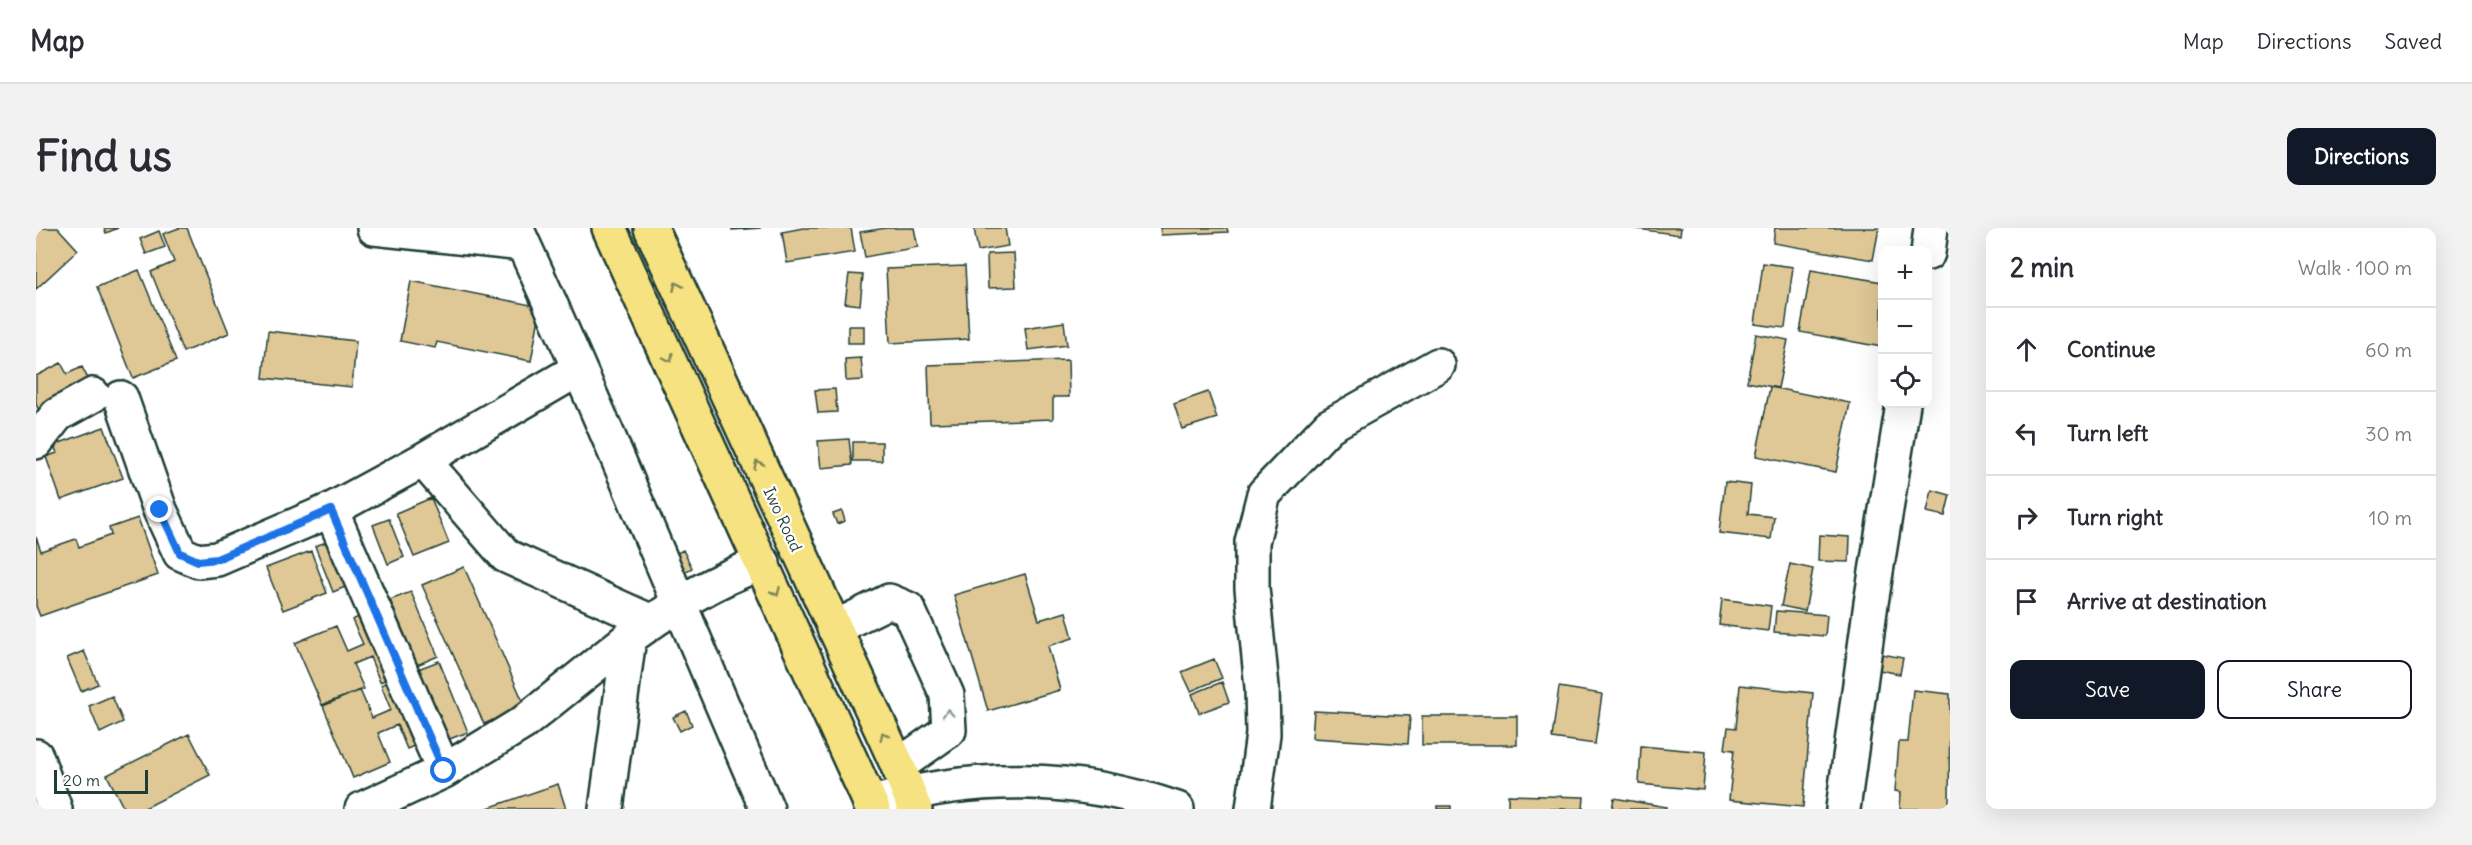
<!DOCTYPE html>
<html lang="en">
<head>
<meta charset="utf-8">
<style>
	:root { --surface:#fff; --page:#f2f2f3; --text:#2b2b33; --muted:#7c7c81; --line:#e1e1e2; --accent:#111827 }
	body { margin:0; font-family:Delius,sans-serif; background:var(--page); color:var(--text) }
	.controls { position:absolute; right:18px; top:18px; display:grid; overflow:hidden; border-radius:12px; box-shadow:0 6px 24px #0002 }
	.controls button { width:54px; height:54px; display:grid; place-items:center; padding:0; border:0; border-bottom:2px solid var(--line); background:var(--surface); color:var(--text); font:30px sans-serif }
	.scale { position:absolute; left:18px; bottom:15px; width:94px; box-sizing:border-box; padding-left:6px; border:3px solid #1f3d34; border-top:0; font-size:16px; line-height:21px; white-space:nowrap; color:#1f3d34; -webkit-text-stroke:4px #fff; paint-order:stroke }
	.stop { position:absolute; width:18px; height:18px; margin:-14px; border:4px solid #1a73e8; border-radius:50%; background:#fff }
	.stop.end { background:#1a73e8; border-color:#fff; box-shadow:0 2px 6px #0008 }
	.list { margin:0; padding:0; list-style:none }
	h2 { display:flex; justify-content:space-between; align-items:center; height:78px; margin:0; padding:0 24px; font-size:26px }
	h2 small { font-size:20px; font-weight:400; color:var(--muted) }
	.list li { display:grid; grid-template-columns:39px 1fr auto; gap:18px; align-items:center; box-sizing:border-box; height:84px; padding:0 24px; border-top:2px solid var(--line) }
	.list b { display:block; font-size:22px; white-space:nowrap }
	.list em { font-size:20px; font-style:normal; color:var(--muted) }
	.actions { display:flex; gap:12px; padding:18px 24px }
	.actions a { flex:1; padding:14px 0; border:2px solid var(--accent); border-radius:12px; text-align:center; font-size:21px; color:var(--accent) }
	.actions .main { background:var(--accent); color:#fff }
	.icon { flex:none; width:33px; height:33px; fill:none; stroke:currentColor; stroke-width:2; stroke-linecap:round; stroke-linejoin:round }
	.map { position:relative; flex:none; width:1914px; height:581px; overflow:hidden; border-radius:12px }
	header { display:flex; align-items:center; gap:36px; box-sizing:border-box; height:84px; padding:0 30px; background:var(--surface); border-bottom:2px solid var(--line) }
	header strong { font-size:28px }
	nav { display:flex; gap:33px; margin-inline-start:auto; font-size:21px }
	.intro { display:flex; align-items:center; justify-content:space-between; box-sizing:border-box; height:144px; padding:0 36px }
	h1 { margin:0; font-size:42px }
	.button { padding:15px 27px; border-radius:12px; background:var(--accent); color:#fff; font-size:21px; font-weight:700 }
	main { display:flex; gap:36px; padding:0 36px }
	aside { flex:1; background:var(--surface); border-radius:12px; box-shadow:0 6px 24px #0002 }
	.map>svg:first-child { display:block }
	.building { fill:#dfc796; stroke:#1f3d34; stroke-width:1.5 }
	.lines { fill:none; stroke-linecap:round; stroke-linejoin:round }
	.minor-casing { stroke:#1f3d34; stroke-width:38 }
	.highway-casing { stroke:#1f3d34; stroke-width:38 }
	.minor { stroke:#fff; stroke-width:33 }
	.highway { stroke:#f7e281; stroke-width:33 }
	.oneway { stroke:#808757 }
	.oneway2 { stroke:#8f9e9a }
	.route { stroke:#1a73e8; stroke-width:8 }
	.labels { text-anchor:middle; stroke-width:4.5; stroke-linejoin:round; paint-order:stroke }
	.street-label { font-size:16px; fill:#1f3d34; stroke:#fff }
</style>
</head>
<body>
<header>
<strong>Map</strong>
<nav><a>Map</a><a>Directions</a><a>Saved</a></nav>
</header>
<div class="intro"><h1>Find us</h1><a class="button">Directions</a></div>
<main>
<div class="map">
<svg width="1914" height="581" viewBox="0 0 1914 581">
	<rect width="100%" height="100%" fill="#fff"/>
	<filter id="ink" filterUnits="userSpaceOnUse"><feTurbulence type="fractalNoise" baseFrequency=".0167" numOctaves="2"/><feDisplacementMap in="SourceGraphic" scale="12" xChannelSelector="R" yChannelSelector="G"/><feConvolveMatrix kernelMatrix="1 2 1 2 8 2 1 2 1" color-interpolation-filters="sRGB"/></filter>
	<g filter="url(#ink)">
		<path class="building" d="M0 0H22L42 22 0 61Z
			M68 0H82L70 5Z
			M143 0H151L193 105 147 124 115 44 138 34 127 6Z
			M696 0H725L696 2Z
			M767 0H815L819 24 751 35 746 4Z
			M850 0H878L882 19 829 29 824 4Z
			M938 0H969L972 18 942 23Z
			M1124 0H1191L1192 4 1125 7Z
			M1595 0H1645L1644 7Z
			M1739 0H1843L1837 32 1737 15Z
			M123 3 129 19 110 26 104 11Z
			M978 25 980 59 952 60 951 26Z
			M1727 35 1757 39 1749 100 1719 96Z
			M929 38 933 111 854 115 850 41Z
			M103 42 140 133 97 150 61 59Z
			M1775 42 1846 54V119L1764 104Z
			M813 46 827 47 824 77 809 75Z
			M375 53 505 79 495 133 401 114 399 120 364 113Z
			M1028 94 1031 117 992 122 989 100Z
			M812 98H828V115H812Z
			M232 103 320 113 316 159 227 150Z
			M1720 106 1752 112 1742 160 1711 154Z
			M825 130 827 152 810 153 809 131Z
			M1032 132 1033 169H1017V191L894 195 892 137Z
			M25 135 31 146 46 139 56 159 4 185 0 176V148Z
			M1734 159 1814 175 1800 244 1720 228Z
			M799 161 801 184 782 185 779 162Z
			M1172 164 1181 190 1146 201 1138 176Z
			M68 199 87 250 25 272 10 229 21 225 18 217Z
			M813 211 816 237 785 240 782 213Z
			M817 214H846V233H817Z
			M1689 254 1715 257 1712 286 1738 289 1735 311 1683 305Z
			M1896 262 1914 267 1909 288 1891 284Z
			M395 270 413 315 378 329 360 285Z
			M806 283 809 293 801 296 797 286Z
			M102 290 122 347 4 388 0 378V309L5 323 40 311 43 319 75 307 73 300Z
			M353 291 368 329 352 336 337 297Z
			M1783 307 1814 309 1813 334 1782 333Z
			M296 312 314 357 297 364 279 318Z
			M647 322 656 340 641 348 632 330Z
			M275 323 291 365 247 382 230 340Z
			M1754 336 1777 341 1769 383 1745 378Z
			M428 339 489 478 448 496 386 357Z
			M989 346 1003 392 1030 384 1037 410 1012 418 1024 462 952 483 918 367Z
			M375 364 402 428 381 437 354 372Z
			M1686 371 1735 378 1732 403 1683 397Z
			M1740 383 1791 387 1789 408 1738 404Z
			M329 386 356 449 344 454 334 429 317 436 328 461 286 477 259 415 300 398 311 423 327 416 316 392Z
			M48 423 62 456 45 463 31 430Z
			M1841 425 1867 430 1864 446 1838 441Z
			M1178 431 1186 450 1155 463 1146 444Z
			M403 433 432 504 411 512 382 441Z
			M360 451 387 514 371 521 361 497 342 505 354 534 317 550 287 478 324 462 336 490 355 482 345 457Z
			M1186 454 1193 474 1163 485 1156 466Z
			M1704 457 1777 465 1767 579 1693 572 1698 522 1689 521 1692 499 1700 500Z
			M1523 459 1566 466 1559 516 1516 510Z
			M1877 462 1914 466 1913 581H1864L1865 564 1859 563 1863 514H1872Z
			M76 468 87 494 64 505 53 478Z
			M650 483 656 497 644 503 637 489Z
			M1278 483 1374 488 1372 516 1276 510Z
			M1386 488H1481V517H1386Z
			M153 506 174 547 107 581H88L71 547Z
			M1605 518 1670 524 1667 562 1603 556Z
			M522 556 530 581H449Z
			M1472 567 1548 569 1547 581H1472Z
			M1578 570 1630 579V581H1576Z
			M1401 578H1415V581H1401Z"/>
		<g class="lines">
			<defs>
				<path id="minor" d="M338 0 487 16
					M480 0C568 191 647 388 731 581
					M1892 25 1895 0
					M85 170 124 282 144 325 162 333 181 331 295 282
					M0 214 21 187 57 167
					M387 232 470 328 616 394
					M798 400 853 373 872 381 911 467 913 502 862 538
					M0 528 19 581
					M408 543 295 282 387 232 543 141
					M834 576C935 545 1041 546 1141 581
					M326 581 408 543 487 495 593 410
					M570 581 593 410C636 379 677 352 727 335
					M1217 581 1227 506 1226 459 1216 360V314L1228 266 1293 198 1402 137
					M1807 581 1835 375 1867 176"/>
				<path id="highway" d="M573 0 837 581
					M615 0 862 538 879 581"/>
			</defs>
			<use href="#minor" class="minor-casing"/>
			<use href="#highway" class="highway-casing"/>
			<use href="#minor" class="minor"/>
			<use href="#highway" class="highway"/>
		</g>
		<defs><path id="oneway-chevron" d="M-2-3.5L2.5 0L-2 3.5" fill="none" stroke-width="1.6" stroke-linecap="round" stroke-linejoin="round" transform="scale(1.5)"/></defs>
		<g class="oneway">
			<use href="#oneway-chevron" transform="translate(641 58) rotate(-114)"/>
			<use href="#oneway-chevron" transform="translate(633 130) rotate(65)"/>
			<use href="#oneway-chevron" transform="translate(722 236) rotate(-114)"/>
			<use href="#oneway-chevron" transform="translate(740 364) rotate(66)"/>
			<use href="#oneway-chevron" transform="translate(848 508) rotate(-115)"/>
		</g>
		<use class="oneway2" href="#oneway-chevron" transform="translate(912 485) rotate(-94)"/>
	</g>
	<g class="lines" filter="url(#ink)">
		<path class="route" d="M124 282 144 325 162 333 181 331 295 282 408 543"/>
	</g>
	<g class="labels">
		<g class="street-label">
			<text transform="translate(747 291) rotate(65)" y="6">Iwo Road</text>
		</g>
	</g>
</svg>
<div class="controls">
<button>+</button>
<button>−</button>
<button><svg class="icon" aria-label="locate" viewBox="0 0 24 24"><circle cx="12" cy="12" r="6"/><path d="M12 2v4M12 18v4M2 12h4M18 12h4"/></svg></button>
</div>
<div class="scale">20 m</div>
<div class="stop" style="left:408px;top:543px"></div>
<div class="stop end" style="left:124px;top:282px"></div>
</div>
<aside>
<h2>2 min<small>Walk · 100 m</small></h2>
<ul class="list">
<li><svg class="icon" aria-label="ahead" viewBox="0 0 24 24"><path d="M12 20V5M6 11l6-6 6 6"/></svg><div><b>Continue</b></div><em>60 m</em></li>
<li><svg class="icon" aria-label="left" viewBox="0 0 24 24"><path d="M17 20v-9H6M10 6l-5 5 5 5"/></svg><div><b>Turn left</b></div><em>30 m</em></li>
<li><svg class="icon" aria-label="right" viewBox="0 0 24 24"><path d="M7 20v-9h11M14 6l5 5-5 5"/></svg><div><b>Turn right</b></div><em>10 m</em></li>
<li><svg class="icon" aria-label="arrive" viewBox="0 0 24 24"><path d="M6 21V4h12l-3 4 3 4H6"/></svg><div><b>Arrive at destination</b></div></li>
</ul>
<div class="actions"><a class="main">Save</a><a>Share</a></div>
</aside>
</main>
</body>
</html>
